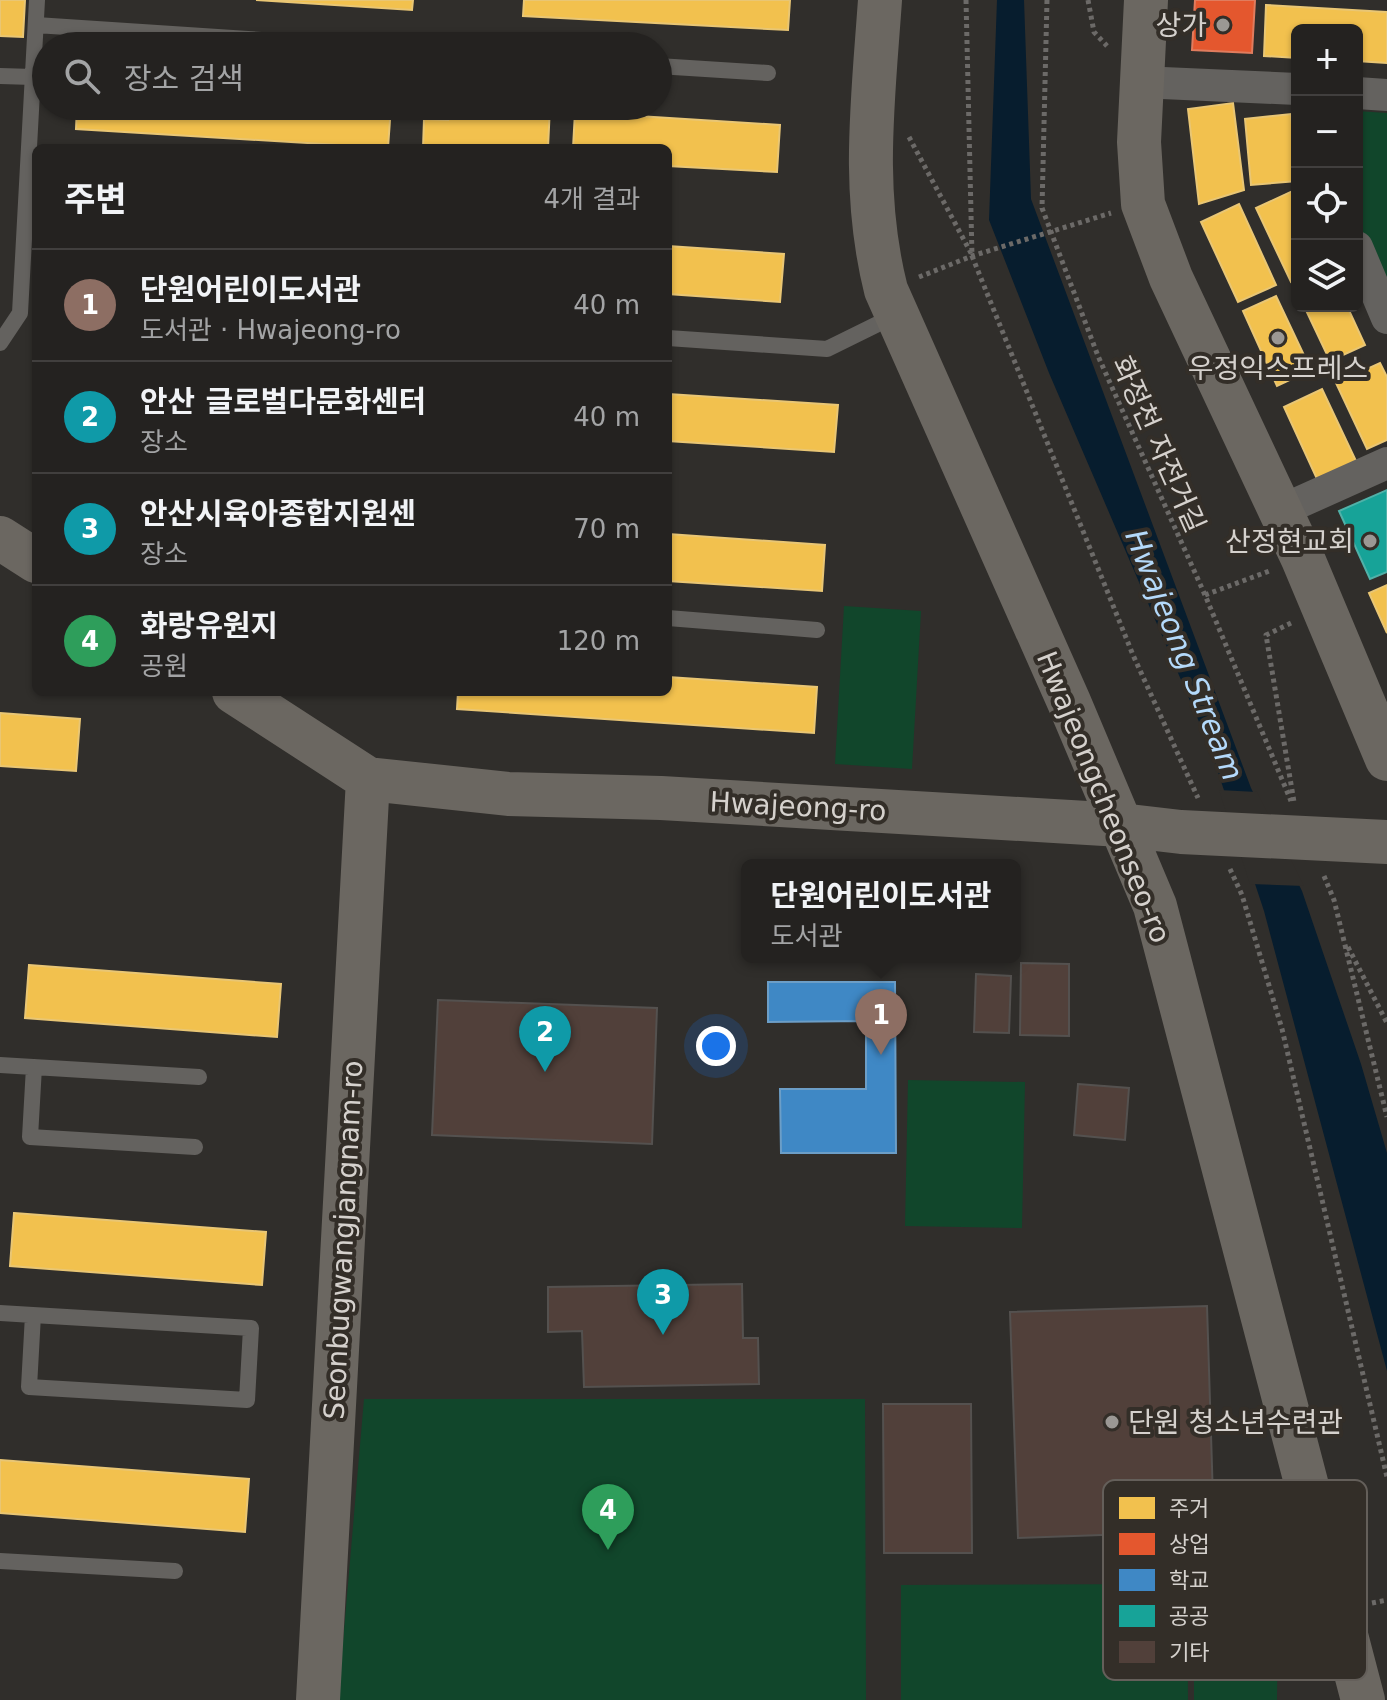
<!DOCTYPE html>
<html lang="ko">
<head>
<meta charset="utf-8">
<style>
	:root { --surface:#242220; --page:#2c2a29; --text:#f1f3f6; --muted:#a3a4a5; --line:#413f3e; --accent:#db2777 }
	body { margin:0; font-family:"DejaVu Sans","Noto Sans KR",sans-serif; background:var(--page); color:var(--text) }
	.controls { position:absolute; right:24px; top:24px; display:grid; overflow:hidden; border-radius:12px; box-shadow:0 2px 6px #0004 }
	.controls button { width:72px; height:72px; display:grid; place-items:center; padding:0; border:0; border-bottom:2px solid var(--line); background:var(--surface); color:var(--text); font:40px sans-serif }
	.you { position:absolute; left:716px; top:1046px; width:28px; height:28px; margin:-20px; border:6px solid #fff; border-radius:50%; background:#1a73e8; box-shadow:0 0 0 12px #1a73e833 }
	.badge { display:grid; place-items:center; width:52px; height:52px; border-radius:50%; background:var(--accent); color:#fff; font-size:26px; font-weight:700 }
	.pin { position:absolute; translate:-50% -66px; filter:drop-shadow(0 2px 4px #0008) }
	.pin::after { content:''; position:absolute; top:42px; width:28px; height:24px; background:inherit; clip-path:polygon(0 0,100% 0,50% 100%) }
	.popup { position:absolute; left:741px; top:859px; width:280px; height:104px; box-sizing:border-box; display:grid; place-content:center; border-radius:12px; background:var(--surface); filter:drop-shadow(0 2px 6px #0005); font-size:26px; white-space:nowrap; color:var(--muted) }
	.popup b { font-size:30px; color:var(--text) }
	.popup::after { content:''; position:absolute; left:50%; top:100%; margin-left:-16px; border:16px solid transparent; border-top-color:var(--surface) }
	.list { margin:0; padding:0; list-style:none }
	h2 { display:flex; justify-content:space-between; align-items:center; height:104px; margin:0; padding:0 32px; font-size:34px }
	h2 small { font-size:26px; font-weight:400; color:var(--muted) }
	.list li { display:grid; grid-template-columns:52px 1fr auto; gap:24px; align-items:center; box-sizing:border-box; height:112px; padding:0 32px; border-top:2px solid var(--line) }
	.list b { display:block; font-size:30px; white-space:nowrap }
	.list p { margin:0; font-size:26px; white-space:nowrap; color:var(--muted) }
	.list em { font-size:26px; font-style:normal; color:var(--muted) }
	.icon { flex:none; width:44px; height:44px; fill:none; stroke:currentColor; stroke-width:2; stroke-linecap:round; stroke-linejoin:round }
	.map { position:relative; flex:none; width:1387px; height:1700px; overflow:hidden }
	.search { position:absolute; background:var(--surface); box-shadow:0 2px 6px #0004; left:32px; top:32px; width:640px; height:88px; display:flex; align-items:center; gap:20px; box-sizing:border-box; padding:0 28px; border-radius:44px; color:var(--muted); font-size:30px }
	.panel { position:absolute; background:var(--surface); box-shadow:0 2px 6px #0004; left:32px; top:144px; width:640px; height:552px; border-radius:12px }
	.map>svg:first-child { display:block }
	.green { fill:#11462b }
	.water { fill:#071d2e }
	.pier { fill:#302e2b }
	.homes { fill:#f2c14e; stroke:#e9c674; stroke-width:2 }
	.shops { fill:#e4572e; stroke:#e07c5e; stroke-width:2 }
	.schools { fill:#3f88c5; stroke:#6c9ec7; stroke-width:2 }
	.public { fill:#17a398; stroke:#50b1a8; stroke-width:2 }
	.building { fill:#51403a; stroke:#54514f; stroke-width:2 }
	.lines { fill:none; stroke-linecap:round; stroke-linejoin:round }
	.path { stroke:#6c6a68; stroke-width:5; stroke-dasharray:4 4; stroke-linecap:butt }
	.lane { stroke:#64625f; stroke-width:16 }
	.street { stroke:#64625f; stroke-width:32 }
	.secondary { stroke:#6b6761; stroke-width:44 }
	.poi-dot { fill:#9b9894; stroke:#332e28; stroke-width:3 }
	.labels { text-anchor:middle; stroke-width:8; stroke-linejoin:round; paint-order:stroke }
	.poi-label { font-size:28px; fill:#d5d1cd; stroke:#332e28; text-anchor:end }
	.street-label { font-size:28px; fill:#d5d1cd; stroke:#332e28 }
	.water-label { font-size:30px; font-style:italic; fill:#b4d9fa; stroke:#332e28 }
	.key { fill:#332e28; stroke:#645f5a; stroke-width:2 }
	.key-label { font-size:22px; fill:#d5d1cd }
</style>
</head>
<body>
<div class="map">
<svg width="1387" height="1700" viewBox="0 0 1387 1700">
	<rect width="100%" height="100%" fill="#302e2b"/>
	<path class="green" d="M1357 111 1387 113V290L1357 222Z
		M844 606 921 611 912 769 835 764Z
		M908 1080 1025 1082 1022 1228 905 1226Z
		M364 1399H865L866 1700H338Z
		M1187 1584 1188 1700H901V1585Z
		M1194 1616 1278 1617 1277 1700H1194Z"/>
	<path class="water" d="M997 0H1024L1031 199 1251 788 1302 891 1361 1064 1387 1153V1371L1264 911 1209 745 1049 373 989 220Z"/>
	<path class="pier" d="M1219 790 1257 792 1304 886 1250 884Z"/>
	<path class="homes" d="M0 0H25L23 37 0 36Z
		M256 0H413L412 10Z
		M524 0H790L788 30 523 16Z
		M1266 5 1387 12V63L1357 61V30H1297V58L1264 56Z
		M1233 103 1244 190 1199 204 1188 109Z
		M77 106H391L388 148 76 129Z
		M448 106H550L548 148H423L424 119 448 120Z
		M575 112 780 125 777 172 668 166V148H573Z
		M1291 114 1297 181 1251 185 1245 119Z
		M1297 189V279L1291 282 1256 208Z
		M1239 204 1276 285 1238 302 1201 222Z
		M668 246 784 254 780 302 668 294Z
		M1276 296 1311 370 1277 386 1243 311Z
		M1304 306H1347L1365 345 1330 361Z
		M1380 363 1387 377V440L1367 449 1336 383Z
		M1322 389 1356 461 1317 479 1284 407Z
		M668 394 838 405 834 452 668 441Z
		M668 534 825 545 822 591 668 581Z
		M1387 585V633L1369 593Z
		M668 677 817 687 814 733 457 709 458 692H668Z
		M0 713 80 719 76 771 0 766Z
		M29 965 281 984 277 1037 25 1018Z
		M14 1213 266 1232 262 1285 10 1266Z
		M0 1460 249 1479 245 1532 0 1513Z"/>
	<path class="shops" d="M1195 0H1255L1252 53 1192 50Z"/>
	<path class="schools" d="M768 982H895L896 1153H781L780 1089H866V1021L768 1022Z"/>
	<path class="public" d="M1387 490V572L1370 579 1339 511Z"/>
	<path class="building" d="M1021 963 1069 964V1036L1020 1035Z
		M976 974 1011 976 1009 1033 974 1032Z
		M438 1000 657 1008 652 1144 432 1135Z
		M1078 1084 1129 1088 1125 1140 1074 1135Z
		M742 1284 743 1338H758L759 1384 584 1387 582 1331 548 1332V1287Z
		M1207 1306 1214 1531 1018 1538 1010 1312Z
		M883 1404H971L972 1553H884Z"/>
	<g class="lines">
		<path class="path" d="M966 0 972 256 1133 655 1198 798
			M1047 0 1042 208 1098 356 1205 595 1291 801
			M1088 0 1094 32 1107 46
			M909 137 972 255
			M919 277 972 256 1111 213
			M1205 595 1272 570
			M1291 623 1266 635 1294 802
			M1230 869 1242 895 1282 1029 1387 1477
			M1324 876 1334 900 1387 1117
			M1348 947 1387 1023
			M1372 1603 1387 1600"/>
		<path class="lane" d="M36 25 353 46
			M658 66 768 73
			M0 76 33 77
			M668 338 827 349 894 316
			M0 343 20 313 37 0
			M668 618 817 630
			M0 1065 199 1077
			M34 1067 30 1137 195 1147
			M0 1313 33 1315 251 1328 247 1400 29 1387 33 1315
			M0 1561 175 1571"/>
		<path class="street" d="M1140 82 1297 89
			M1357 93 1387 95
			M1357 247 1387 318
			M1280 511 1387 463"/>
		<path class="secondary" d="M880 0C873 101 861 191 886 290L1069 702 1155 906 1363 1700
			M1146 0 1139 142 1143 204 1171 278 1303 559 1387 759
			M0 538 36 561
			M234 692 368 779 508 794 661 798 1121 825 1181 832 1387 842
			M318 1700 368 779"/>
	</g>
	<g class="poi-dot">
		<circle cx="1223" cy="25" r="8"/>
		<circle cx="1278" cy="338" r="8"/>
		<circle cx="1370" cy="541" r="8"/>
		<circle cx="1112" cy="1422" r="8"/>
	</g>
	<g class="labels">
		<g class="poi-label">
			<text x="1207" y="35">상가</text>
			<text x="1278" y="378" text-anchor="middle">우정익스프레스</text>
			<text x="1354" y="551">산정현교회</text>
			<text x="1128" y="1432" text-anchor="start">단원 청소년수련관</text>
		</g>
		<g class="street-label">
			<text transform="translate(1159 444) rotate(66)" y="10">화정천 자전거길</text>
			<text transform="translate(1104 797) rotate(68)" y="10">Hwajeongcheonseo-ro</text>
			<text transform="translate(798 806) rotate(3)" y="10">Hwajeong-ro</text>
			<text transform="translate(343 1240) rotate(-87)" y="10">Seonbugwangjangnam-ro</text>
		</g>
		<g class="water-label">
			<text transform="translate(1184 655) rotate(68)" y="10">Hwajeong Stream</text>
		</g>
	</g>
	<rect x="1103" y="1480" width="264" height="200" rx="12" class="key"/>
	<rect x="1119" y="1497" width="36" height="22" fill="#f2c14e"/>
	<rect x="1119" y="1533" width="36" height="22" fill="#e4572e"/>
	<rect x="1119" y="1569" width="36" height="22" fill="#3f88c5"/>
	<rect x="1119" y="1605" width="36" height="22" fill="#17a398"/>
	<rect x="1119" y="1641" width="36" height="22" fill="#51403a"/>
	<g class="key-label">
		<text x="1169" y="1516">주거</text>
		<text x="1169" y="1552">상업</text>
		<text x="1169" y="1588">학교</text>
		<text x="1169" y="1624">공공</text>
		<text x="1169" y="1660">기타</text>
	</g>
</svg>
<div class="controls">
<button>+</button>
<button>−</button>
<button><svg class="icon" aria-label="locate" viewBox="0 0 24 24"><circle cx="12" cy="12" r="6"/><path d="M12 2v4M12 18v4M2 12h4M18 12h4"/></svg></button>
<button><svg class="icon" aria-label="layers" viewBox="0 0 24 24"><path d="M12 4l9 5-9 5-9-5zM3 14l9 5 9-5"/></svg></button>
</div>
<div class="you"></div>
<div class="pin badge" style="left:881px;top:1055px;background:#8d6e63">1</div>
<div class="popup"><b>단원어린이도서관</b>도서관</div>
<div class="pin badge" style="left:545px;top:1072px;background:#0f9aa8">2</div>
<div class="pin badge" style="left:663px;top:1335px;background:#0f9aa8">3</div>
<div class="pin badge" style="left:608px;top:1550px;background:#2e9e5b">4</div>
<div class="search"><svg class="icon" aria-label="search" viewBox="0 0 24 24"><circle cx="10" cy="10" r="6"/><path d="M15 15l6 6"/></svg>장소 검색</div>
<section class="panel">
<h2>주변<small>4개 결과</small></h2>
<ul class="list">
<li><span class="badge" style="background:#8d6e63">1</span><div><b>단원어린이도서관</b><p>도서관 · Hwajeong-ro</p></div><em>40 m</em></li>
<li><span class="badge" style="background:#0f9aa8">2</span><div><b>안산 글로벌다문화센터</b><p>장소</p></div><em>40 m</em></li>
<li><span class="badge" style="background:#0f9aa8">3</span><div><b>안산시육아종합지원센</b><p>장소</p></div><em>70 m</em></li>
<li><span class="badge" style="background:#2e9e5b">4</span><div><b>화랑유원지</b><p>공원</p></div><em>120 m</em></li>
</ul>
</section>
</div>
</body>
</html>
